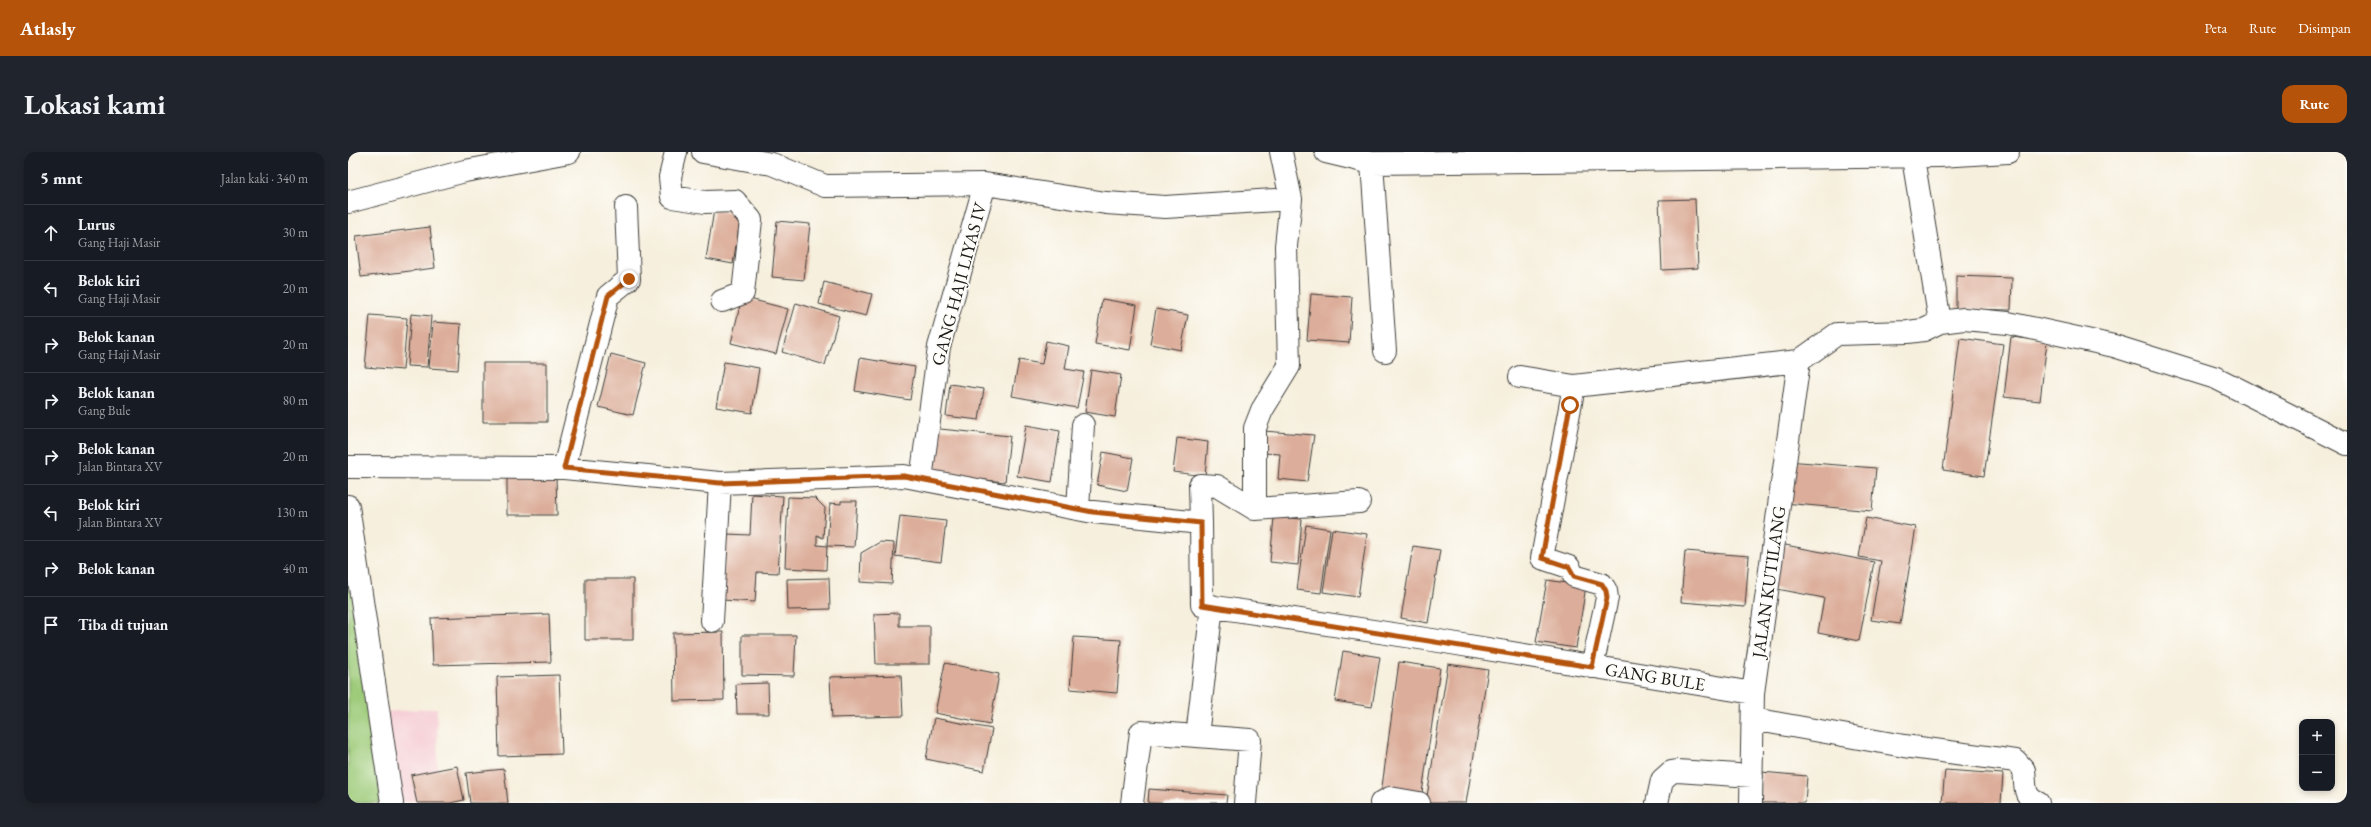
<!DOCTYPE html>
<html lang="id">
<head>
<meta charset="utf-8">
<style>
	:root { --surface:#171b24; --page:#20242c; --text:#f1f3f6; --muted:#9ea1a6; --line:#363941; --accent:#b45309 }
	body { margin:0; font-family:"EB Garamond",serif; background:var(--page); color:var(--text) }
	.controls { position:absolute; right:12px; bottom:12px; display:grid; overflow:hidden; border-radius:8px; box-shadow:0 2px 6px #0003 }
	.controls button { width:36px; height:36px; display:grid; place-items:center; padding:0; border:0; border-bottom:1px solid var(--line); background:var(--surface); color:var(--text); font:20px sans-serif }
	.stop { position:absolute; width:12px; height:12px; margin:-9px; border:3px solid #b45309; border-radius:50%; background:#fff }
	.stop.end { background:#b45309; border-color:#fff; box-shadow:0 1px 4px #0008 }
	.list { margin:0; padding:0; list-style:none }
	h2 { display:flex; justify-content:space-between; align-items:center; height:52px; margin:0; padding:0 16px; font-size:17px }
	h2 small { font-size:13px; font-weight:400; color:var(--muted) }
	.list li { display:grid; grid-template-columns:26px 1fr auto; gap:12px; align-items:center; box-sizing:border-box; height:56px; padding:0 16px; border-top:1px solid var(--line) }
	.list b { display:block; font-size:15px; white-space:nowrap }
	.list p { margin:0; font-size:13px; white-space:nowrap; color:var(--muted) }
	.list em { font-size:13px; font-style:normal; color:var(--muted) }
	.icon { flex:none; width:22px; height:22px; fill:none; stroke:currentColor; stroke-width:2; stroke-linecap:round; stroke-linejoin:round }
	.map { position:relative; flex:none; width:1999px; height:651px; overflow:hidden; border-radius:12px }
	header { display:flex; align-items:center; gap:24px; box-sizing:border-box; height:56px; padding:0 20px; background:var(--accent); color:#fff }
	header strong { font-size:19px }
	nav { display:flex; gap:22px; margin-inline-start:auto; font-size:14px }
	.intro { display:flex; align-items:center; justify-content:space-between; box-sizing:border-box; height:96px; padding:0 24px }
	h1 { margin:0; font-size:28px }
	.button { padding:10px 18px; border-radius:12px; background:var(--accent); color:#fff; font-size:14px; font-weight:700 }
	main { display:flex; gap:24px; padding:0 24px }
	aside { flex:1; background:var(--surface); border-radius:12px; box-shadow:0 2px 6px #0003 }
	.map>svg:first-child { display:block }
	.built { fill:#f6cfd6 }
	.green { fill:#9dcb79; stroke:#5c744a }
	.building { fill:#dcad9a }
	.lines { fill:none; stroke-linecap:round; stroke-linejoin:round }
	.minor-casing { stroke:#3d3c39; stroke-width:24 }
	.major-casing { stroke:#3d3c39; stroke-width:24 }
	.minor { stroke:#fff; stroke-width:22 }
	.major { stroke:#fff; stroke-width:22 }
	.route { stroke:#b45309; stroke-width:5 }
	.labels { text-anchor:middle; stroke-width:3.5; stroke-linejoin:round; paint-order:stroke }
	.street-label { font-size:18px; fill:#1c1c1c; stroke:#fdfcf7 }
</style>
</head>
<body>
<header>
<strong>Atlasly</strong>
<nav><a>Peta</a><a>Rute</a><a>Disimpan</a></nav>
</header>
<div class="intro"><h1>Lokasi kami</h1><a class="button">Rute</a></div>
<main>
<aside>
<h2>5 mnt<small>Jalan kaki · 340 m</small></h2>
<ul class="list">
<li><svg class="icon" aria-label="ahead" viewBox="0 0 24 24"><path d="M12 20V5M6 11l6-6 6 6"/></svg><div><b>Lurus</b><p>Gang Haji Masir</p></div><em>30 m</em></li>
<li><svg class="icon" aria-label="left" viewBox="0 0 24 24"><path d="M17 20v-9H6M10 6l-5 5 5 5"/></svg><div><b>Belok kiri</b><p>Gang Haji Masir</p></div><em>20 m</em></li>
<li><svg class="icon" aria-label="right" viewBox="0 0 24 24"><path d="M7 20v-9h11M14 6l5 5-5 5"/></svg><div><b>Belok kanan</b><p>Gang Haji Masir</p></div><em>20 m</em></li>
<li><svg class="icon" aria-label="right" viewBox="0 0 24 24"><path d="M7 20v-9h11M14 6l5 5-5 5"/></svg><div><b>Belok kanan</b><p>Gang Bule</p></div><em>80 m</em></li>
<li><svg class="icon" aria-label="right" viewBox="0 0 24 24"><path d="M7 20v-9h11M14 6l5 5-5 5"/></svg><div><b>Belok kanan</b><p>Jalan Bintara XV</p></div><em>20 m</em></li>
<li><svg class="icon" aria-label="left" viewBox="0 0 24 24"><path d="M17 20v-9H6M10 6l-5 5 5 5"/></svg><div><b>Belok kiri</b><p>Jalan Bintara XV</p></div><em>130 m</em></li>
<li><svg class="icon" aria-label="right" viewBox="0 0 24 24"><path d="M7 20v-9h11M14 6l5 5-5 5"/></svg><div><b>Belok kanan</b></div><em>40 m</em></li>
<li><svg class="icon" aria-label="arrive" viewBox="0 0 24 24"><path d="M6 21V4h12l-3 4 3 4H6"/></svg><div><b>Tiba di tujuan</b></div></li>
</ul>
</aside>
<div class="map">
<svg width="1999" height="651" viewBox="0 0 1999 651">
	<rect width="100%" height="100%" fill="#fdfcf7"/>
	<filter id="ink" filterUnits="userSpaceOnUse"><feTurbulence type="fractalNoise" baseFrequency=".025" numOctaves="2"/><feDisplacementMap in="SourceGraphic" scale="8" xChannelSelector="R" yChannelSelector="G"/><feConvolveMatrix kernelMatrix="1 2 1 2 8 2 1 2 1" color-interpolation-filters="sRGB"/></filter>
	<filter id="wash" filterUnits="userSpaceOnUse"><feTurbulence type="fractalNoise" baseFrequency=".012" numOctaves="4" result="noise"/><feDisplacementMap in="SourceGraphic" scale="16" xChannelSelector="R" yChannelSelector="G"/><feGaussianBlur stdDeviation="0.9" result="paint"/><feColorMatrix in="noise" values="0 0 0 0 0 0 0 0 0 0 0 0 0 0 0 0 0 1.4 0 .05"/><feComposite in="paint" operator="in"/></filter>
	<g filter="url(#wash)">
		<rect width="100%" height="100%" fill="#f6efdd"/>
		<path class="built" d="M89 556 90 645 49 651 36 560Z"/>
		<path class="green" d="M0 354 44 651H0Z"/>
		<g id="blocks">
			<path class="building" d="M1347 47 1350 116 1314 118 1311 48Z
				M366 58 393 63 385 112 358 107Z
				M429 69 462 72 456 128 424 125Z
				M82 75 87 116 13 125 8 84Z
				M1608 124 1664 126 1663 158 1608 157Z
				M476 130 524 142 518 164 471 152Z
				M963 142 1004 145 1001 191 959 188Z
				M394 145 440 157 428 202 383 191Z
				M754 147 789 153 782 198 747 192Z
				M448 151 491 164 477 213 434 200Z
				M808 157 840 163 833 198 802 192Z
				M63 162 83 164 79 215 59 214Z
				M22 163 59 166 55 218 17 215Z
				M85 170 113 172 110 218 81 216Z
				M1663 185 1699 189 1692 249 1656 245Z
				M1612 186 1655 192 1636 324 1595 318Z
				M698 189 721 194 717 217 736 220 729 256 664 244 671 208 694 212Z
				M263 202 298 211 285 263 250 255Z
				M512 206 567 215 562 248 507 239Z
				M376 210 411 216 404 261 368 255Z
				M135 211H199V270H135Z
				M743 218 773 223 767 265 737 260Z
				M602 232 636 237 631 268 598 264Z
				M678 273 712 279 704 330 669 324Z
				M582 276 662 284 657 330 578 322Z
				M916 279 966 283 959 330 930 327 932 302 915 301Z
				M829 286 860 290 857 324 825 320Z
				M755 300 785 306 779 339 749 333Z
				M1439 309 1528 316 1524 359 1436 351Z
				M159 324H208L209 363H159Z
				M404 342 435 344 430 421 409 420 407 450 374 448 378 382 402 383Z
				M440 345 467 346 477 356 475 386 469 383V393L479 394 478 418 437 416Z
				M493 349H509L506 395 479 394 482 351 493 352Z
				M552 364 598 369 593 410 547 404Z
				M926 365 954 367 950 413 922 410Z
				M1518 366 1568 375 1552 472 1523 468 1533 409 1511 405Z
				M958 373 982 377 973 441 949 438Z
				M984 377 1019 382 1010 445 975 440Z
				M532 390 546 391 544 432 512 430 513 401Z
				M1432 392 1526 410 1511 489 1470 481 1476 446 1424 436Z
				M1065 394 1092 398 1080 471 1053 466Z
				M1337 399 1401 404 1397 455 1333 450Z
				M481 426 482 457 440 458 439 427Z
				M237 427H285V488H237Z
				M1199 428 1238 434 1228 496 1188 490Z
				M551 461V474H582V512H528L526 462Z
				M201 462 203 510 85 513 83 466Z
				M375 480 376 548 326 549 325 481Z
				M394 483H448L446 524 394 523Z
				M726 485 773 488 769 541 722 537Z
				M995 499 1032 505 1024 555 987 549Z
				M1051 510 1092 516 1073 648 1033 642Z
				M597 511 651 522 642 572 587 561Z
				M1100 512 1140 518 1118 651H1078Z
				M211 523 214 602 151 604 149 525Z
				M553 523 555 564 484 566 482 525Z
				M420 531 421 562H389L388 532Z
				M586 566 644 577 636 619 578 607Z
				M109 614 116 648 102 651H69L63 623Z
				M156 617 160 651H122L118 621Z
				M1597 618 1655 622 1653 651H1594Z
				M1413 620 1459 624 1457 651H1410Z
				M801 637 879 643 878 651H800Z"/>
		</g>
	</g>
	<g filter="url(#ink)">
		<use href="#blocks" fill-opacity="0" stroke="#3d3c39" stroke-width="1"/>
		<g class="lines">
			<defs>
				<path id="minor" d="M328 0 322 25 324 45 357 50 387 49 403 68 395 141 374 149
					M355 0 424 12 477 34 637 32 758 51 817 55 943 47
					M978 0 1024 11 1591 4 1660 0
					M1024 11 1037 199
					M0 50 117 19 221 0
					M1592 170 1616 167 1660 171 1766 194 1868 226 1999 292
					M1172 225 1226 234 1451 209 1489 182 1560 180 1576 178 1592 170 1564 0
					M1226 234 1194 406 1221 415 1226 424 1254 432 1258 439 1259 446 1244 515
					M0 315 216 316 372 331 556 324 745 360 853 371 854 453 1091 489 1405 541
					M216 316 260 144 281 127 278 55
					M573 327 591 195 637 32
					M730 357 735 273
					M907 357V276L914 258 941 214 938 94 943 47 933 0
					M853 371 852 333 869 334 907 357 1011 350
					M364 469 372 331
					M1405 567 1556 594 1668 609 1676 618C1678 632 1674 645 1690 651
					M849 584 902 588 897 651
					M784 651 793 580 849 584 864 454
					M1033 651 1042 646 1071 651
					M1309 651 1314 628 1323 620 1329 619 1404 624
					M1403 651 1405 541 1451 209"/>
				<path id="major" d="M0 354 44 651"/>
			</defs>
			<use href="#minor" class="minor-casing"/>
			<use href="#major" class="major-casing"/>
			<use href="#minor" class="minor"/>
			<use href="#major" class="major"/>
		</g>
	</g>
	<g class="lines" filter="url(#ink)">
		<path class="route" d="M281 127 260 144 216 316 372 331 556 324 745 360 853 371 854 453 1244 515 1259 446 1258 439 1254 432 1226 424 1221 415 1194 406 1222 253"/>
	</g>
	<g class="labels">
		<g class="street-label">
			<text transform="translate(611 132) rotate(-75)" y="6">GANG HAJI LIYAS IV</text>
			<text transform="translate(1421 430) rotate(-82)" y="6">JALAN KUTILANG</text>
			<text transform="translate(1307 525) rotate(9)" y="6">GANG BULE</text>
		</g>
	</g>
</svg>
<div class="controls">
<button>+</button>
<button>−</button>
</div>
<div class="stop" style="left:1222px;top:253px"></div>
<div class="stop end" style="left:281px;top:127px"></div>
</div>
</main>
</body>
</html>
